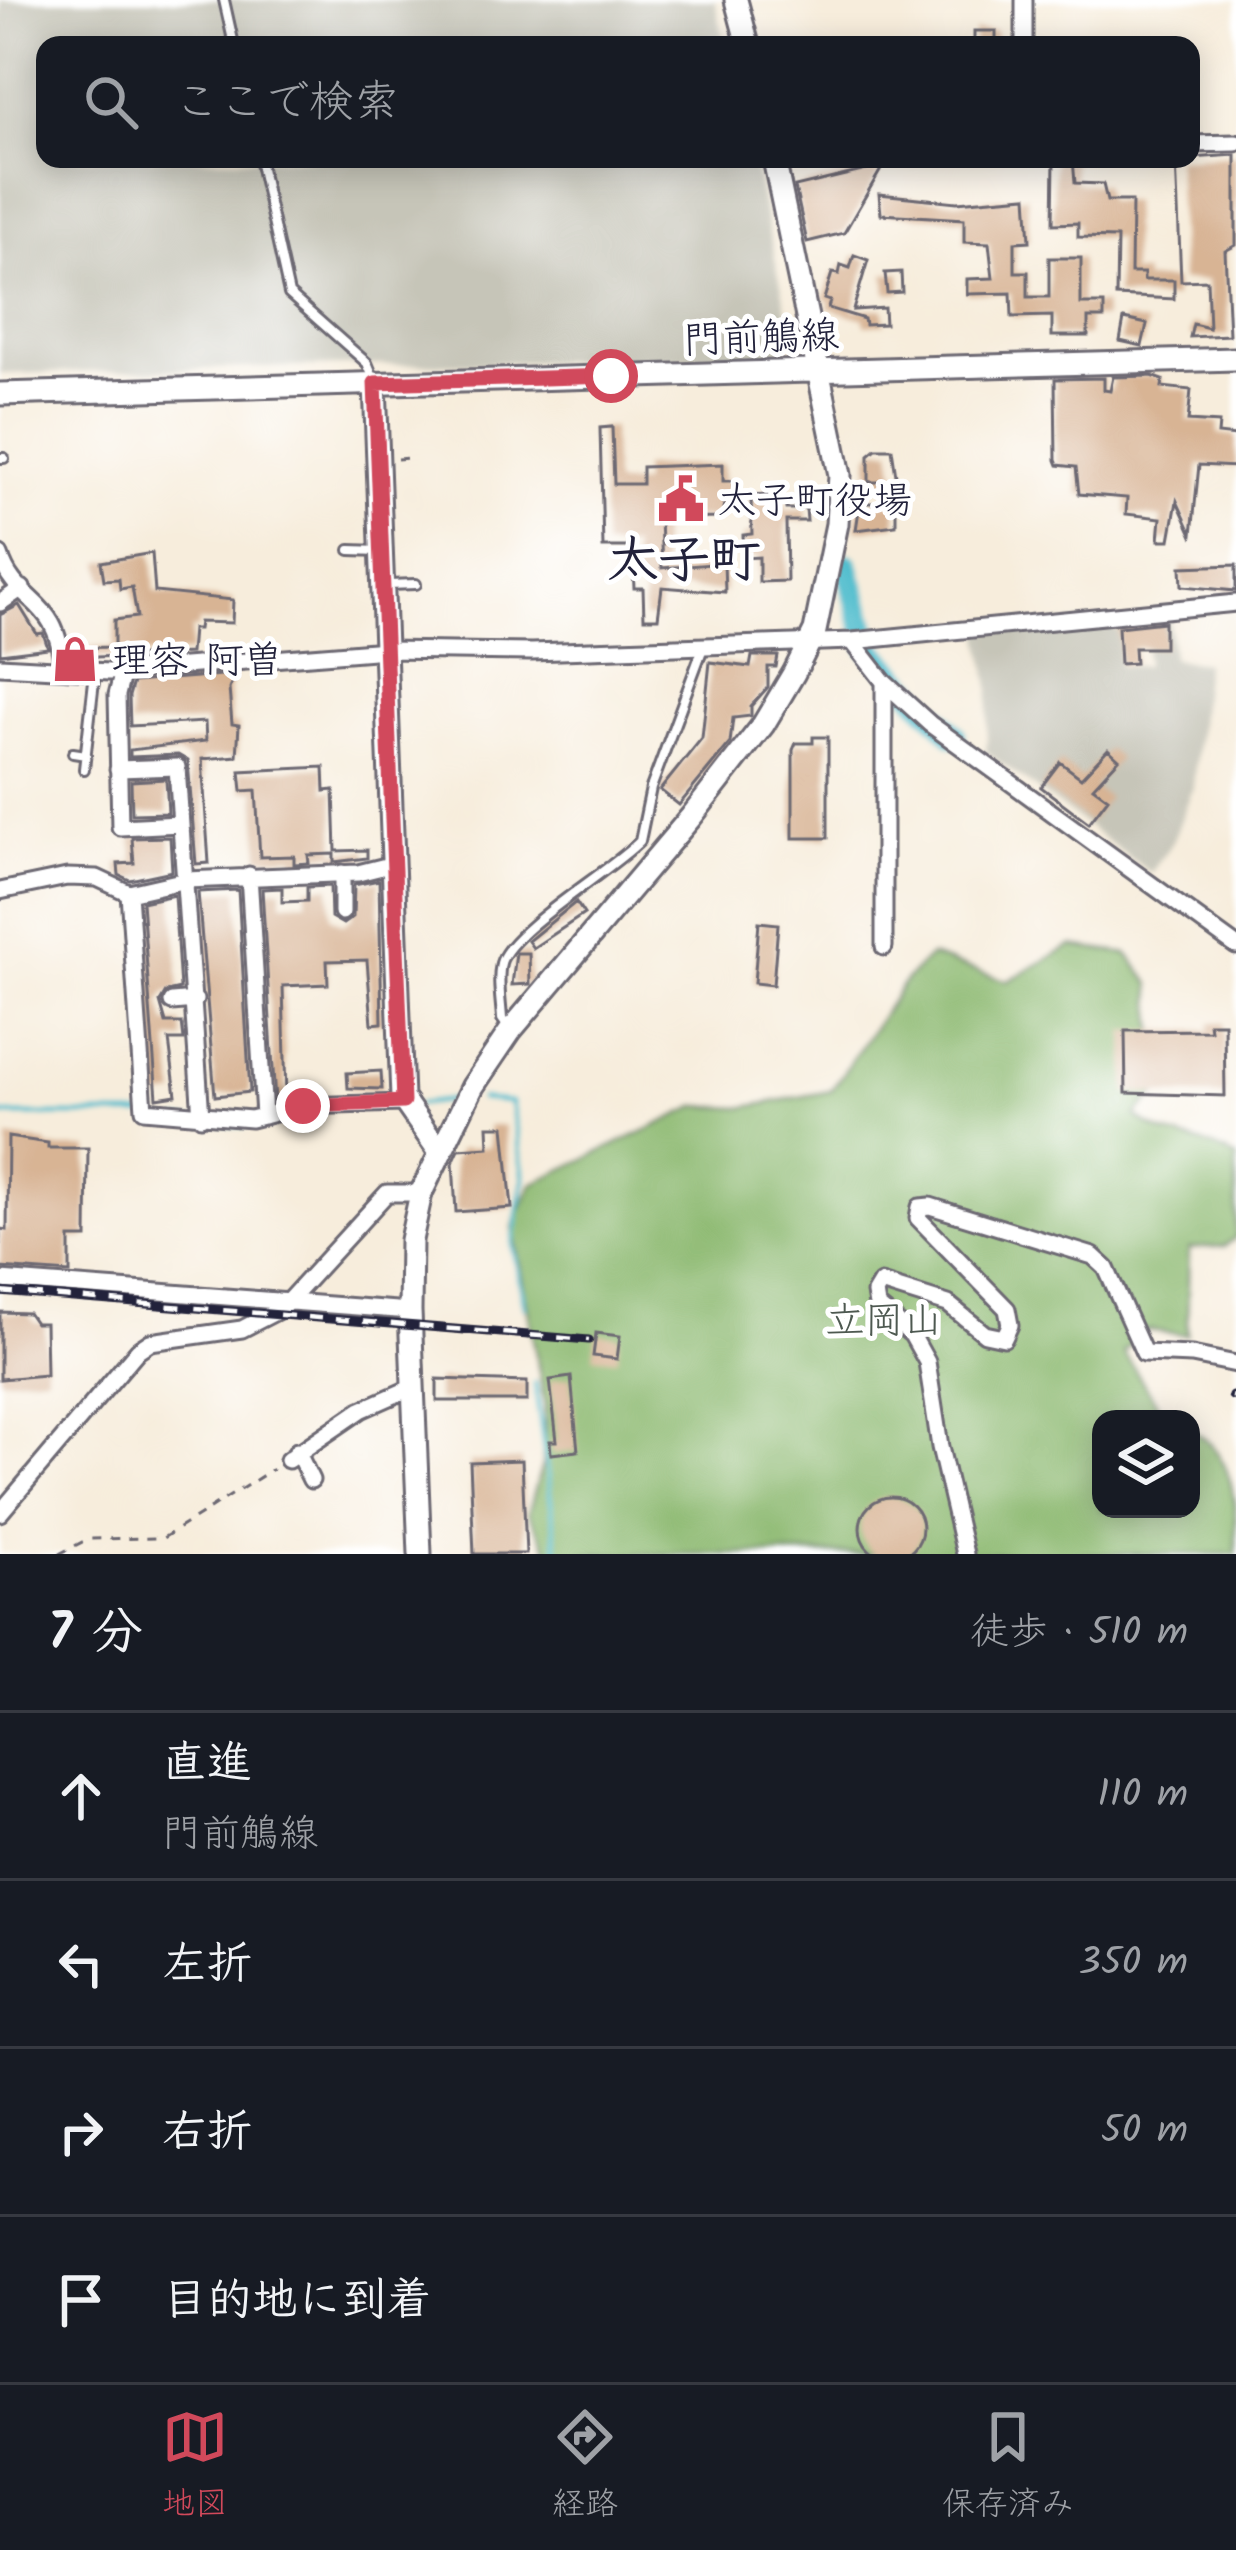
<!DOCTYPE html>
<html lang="ja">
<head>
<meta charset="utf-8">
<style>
	:root { --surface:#171b24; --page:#20242c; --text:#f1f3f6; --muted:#9ea1a6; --line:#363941; --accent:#d1495b }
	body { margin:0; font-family:Kalam,"Klee One",sans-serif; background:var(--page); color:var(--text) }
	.controls { position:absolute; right:36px; bottom:36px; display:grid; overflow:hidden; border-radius:24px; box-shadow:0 6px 30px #0003 }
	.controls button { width:108px; height:108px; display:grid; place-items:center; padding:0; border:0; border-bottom:3px solid var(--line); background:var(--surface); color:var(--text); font:60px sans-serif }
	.stop { position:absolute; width:36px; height:36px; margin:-27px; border:9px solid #d1495b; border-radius:50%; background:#fff }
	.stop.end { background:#d1495b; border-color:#fff; box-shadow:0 3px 12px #0008 }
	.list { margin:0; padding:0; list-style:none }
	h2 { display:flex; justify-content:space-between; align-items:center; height:156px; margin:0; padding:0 48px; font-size:51px }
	h2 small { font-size:39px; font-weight:400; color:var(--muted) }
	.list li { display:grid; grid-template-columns:78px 1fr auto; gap:36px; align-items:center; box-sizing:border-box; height:168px; padding:0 48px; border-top:3px solid var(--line) }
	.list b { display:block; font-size:45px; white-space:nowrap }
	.list p { margin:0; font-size:39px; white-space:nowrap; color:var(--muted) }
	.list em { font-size:39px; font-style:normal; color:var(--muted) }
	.icon { flex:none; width:66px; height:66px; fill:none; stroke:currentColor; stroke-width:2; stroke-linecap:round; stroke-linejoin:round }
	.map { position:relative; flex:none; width:1236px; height:1554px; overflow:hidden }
	.search { position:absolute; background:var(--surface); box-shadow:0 6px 30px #0003; left:36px; right:36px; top:36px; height:132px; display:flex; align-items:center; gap:30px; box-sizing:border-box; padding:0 42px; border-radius:24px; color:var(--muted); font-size:45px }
	.sheet { height:828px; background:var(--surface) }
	nav { display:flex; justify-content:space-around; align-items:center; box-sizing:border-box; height:168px; border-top:3px solid var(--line); background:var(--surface); font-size:33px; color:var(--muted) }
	nav a { display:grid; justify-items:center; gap:6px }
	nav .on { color:var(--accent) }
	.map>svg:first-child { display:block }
	.industrial { fill:#c6c5b8 }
	.forest { fill:#8eba72; stroke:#586e56; stroke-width:3 }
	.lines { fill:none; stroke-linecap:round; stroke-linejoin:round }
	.stream { stroke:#52bece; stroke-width:4.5 }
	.river { stroke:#52bece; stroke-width:24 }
	.building { fill:#d8b494 }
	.lane-casing { stroke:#6d6973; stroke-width:14 }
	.street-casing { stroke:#6d6973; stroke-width:21 }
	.secondary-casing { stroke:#6d6973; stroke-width:27 }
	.path { stroke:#6d6973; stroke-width:3; stroke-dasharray:9 9; stroke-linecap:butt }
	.lane { stroke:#fff; stroke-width:8 }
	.street { stroke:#fff; stroke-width:15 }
	.secondary { stroke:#fff; stroke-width:21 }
	.rail-casing { stroke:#22223b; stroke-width:9 }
	.rail { stroke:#fff; stroke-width:4.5; stroke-dasharray:14; stroke-linecap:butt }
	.route { stroke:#d1495b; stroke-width:15 }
	.labels { text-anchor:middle; stroke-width:10; stroke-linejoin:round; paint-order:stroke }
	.street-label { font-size:39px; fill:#22223b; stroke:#fff }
	.poi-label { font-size:39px; fill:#22223b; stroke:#fff; text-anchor:start }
	.park-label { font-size:39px; fill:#4e5951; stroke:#fff }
	.district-label { font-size:51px; font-weight:bold; fill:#22223b; stroke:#fff }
</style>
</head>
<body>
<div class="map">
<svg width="1236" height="1554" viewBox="0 0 1236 1554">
	<rect width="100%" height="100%" fill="#fff"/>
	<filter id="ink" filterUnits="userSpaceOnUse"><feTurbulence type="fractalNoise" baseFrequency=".00833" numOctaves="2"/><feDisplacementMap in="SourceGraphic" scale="24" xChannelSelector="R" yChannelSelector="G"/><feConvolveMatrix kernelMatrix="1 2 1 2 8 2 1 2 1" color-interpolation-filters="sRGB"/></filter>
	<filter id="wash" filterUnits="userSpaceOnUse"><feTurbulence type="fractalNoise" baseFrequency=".004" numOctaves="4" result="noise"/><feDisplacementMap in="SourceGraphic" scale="48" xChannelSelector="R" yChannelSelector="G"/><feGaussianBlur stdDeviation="2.7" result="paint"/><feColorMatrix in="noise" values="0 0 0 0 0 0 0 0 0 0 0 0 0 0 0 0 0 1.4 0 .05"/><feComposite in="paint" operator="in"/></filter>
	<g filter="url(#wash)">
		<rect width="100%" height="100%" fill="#f7eddc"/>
		<path class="industrial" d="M0 0H715L725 45H45V159H752L792 332 776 356 0 374Z
			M1169 614 1172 659 1205 663 1193 788 1172 843 1151 873 986 752 990 688 980 630 1109 619 1118 632 1119 666H1146L1145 616Z"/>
		<path class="forest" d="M1071 946 1128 954 1151 984 1159 1091 1136 1116C1166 1142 1203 1137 1236 1158V1237L1225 1246 1189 1249 1187 1335 1147 1330 1123 1352 1167 1419H1101V1509H1191V1430C1236 1453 1236 1505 1236 1554H551L528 1513 543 1462 545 1405 513 1227 532 1184 698 1106 741 1108 831 1091 905 981 930 956 1008 981Z"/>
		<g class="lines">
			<path class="stream" d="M480 1099 511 1102 524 1178 513 1245 525 1307
				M419 1104 452 1100
				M0 1115H144
				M179 1120 245 1126
				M535 1383 558 1554"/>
			<path class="river" d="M847 565 870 648 954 735"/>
		</g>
		<g id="blocks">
			<path class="building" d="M974 31H996V45H974Z
				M1236 155V245L1225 251 1229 335 1190 337 1193 324 1209 328 1207 280 1181 281 1176 159Z
				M1054 159H1073L1075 183 1103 184 1107 201H1132L1131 273H1144V280H1174V299L1116 296 1117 238 1078 237V223L1053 224Z
				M883 166 844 233 807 242 795 187Z
				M879 194 957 202 1027 196 1030 241 1015 242V272H1028V297H1049V258H1081V304H1104V318H1088V336H1052V316L1012 317 1011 293 967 294V279L993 278 989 243 964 242V219L881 214Z
				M854 255 868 260 853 310 884 308 885 324 865 325 864 319 828 308 830 301 824 299 832 273 839 274 841 265 850 268Z
				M901 272 902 292 887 293 885 273Z
				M1124 319 1147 324 1142 346 1120 341Z
				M1152 376 1163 380 1162 387 1191 390 1188 421 1219 423 1218 434 1236 436V467L1199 465 1192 534 1177 501 1170 540H1159L1161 518 1126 514 1127 498 1079 494 1076 467 1058 465 1056 460 1055 379 1104 378V390L1110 391 1113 377Z
				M612 427 614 484H642V467L723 464V481H733V497L724 498V518L660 519 662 568 724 563 725 592 662 587 658 618H644L643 588H634L632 547H603L600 428Z
				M876 449H892L897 482H869V455Z
				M768 489H783L786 509H806L807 521H786L787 581 759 582V557L744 558 743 535 752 534 751 496 768 495Z
				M860 503H896V525L856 530Z
				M152 553 155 592 233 600 232 623 199 622 198 629H192L190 653 73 658 72 648 114 647V620L137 617 132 587 120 589 119 579 104 580 101 562Z
				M1236 565V591L1182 586 1181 567Z
				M19 605 37 634 43 633 48 648 0 654V615Z
				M1164 622V648H1134L1135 663 1120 664 1118 627Z
				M752 656H778L776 667H768V687L751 706V716L733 718 730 743 679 805 660 790 702 738 710 662 750 667Z
				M235 674 229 689 232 724 239 725 237 756 202 759 209 863 196 864 188 761 178 755 130 757V750L206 741 205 722 130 726 129 696 133 682Z
				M813 737H828V838H793V750L796 743H813Z
				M1108 749 1119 759 1093 787 1108 798 1089 823 1041 787 1060 762 1081 778Z
				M324 767 325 791 334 790 336 851 367 850V858L334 862V854L308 855 309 863 294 864V856L260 857 256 790 242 791 240 771Z
				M166 779 168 813 132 814 131 781Z
				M170 837 172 871 130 880 119 875 118 864 134 863 132 838Z
				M379 880 382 1023 372 1024 367 960 327 961 328 984 283 986 286 1098 275 1101 262 889 282 888V902L307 901V887L330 886 331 917 343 924 353 917 354 885Z
				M238 890 250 1092 215 1096 198 892Z
				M174 895 180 989 166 992 160 1002 166 1023H182L184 1040H169L176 1095 157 1098 142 902Z
				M576 902 584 914 533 948 528 941Z
				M759 922 778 924 773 985 754 983Z
				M516 953H529L530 984 512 985Z
				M1209 1023H1224L1225 1096 1126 1093 1125 1031 1210 1030Z
				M381 1071 382 1089 348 1088 347 1073Z
				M488 1126H504L512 1208 456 1212 453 1162 459 1149 489 1147Z
				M8 1137 48 1143V1148H88L87 1238H70V1273L0 1268V1229L7 1230Z
				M0 1312 28 1313 35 1323H45L46 1375 0 1379Z
				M596 1333 620 1336 617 1359 593 1356Z
				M571 1377 578 1451 551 1454 550 1441H557L550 1380Z
				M437 1379 527 1382V1401H437Z
				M522 1460 526 1554H474L470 1462Z
				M860 1528a31 31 0 1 1 62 0a31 31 0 1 1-62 0Z"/>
		</g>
	</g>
	<g filter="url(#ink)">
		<use href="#blocks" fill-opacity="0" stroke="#6d6973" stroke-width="3"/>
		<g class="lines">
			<defs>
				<path id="lane" d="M224 0 234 45
					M259 159 289 294 367 363 375 382
					M0 458H4
					M350 550 380 551
					M388 585 416 584
					M73 753 86 755
					M84 769 95 672
					M507 1026 502 1019C501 1001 497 981 501 963 510 930 611 871 640 841L651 788 704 645"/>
				<path id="street" d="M1024 0V45
					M1191 144 1236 143
					M0 555C16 607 60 596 62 669
					M0 603 22 588
					M852 641 884 682 930 724 1236 946
					M0 666 109 672 386 650 532 652 852 641 1236 603
					M123 671 117 695 120 827 180 824
					M884 682V947
					M118 769 177 767 201 1117
					M342 873V912
					M249 875 264 1116
					M0 891 67 877 97 878 129 893 186 880 358 873 394 864
					M129 893 144 1110 251 1119 303 1106 403 1103
					M172 1002 195 1000
					M0 1280 410 1311
					M297 1451 311 1480
					M288 1460 361 1410 415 1386
					M0 1513 138 1350 150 1342 242 1329 281 1309 387 1193H421
					M965 1554 940 1447 927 1362 912 1335 877 1306 875 1293 881 1283 948 1304 985 1334 1004 1338 1010 1325 1007 1309 918 1218 920 1207 930 1206 1093 1256 1106 1268 1144 1353 1192 1355 1236 1364"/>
				<path id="secondary" d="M736 0 748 45
					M375 383 402 1098 439 1151
					M0 394 1236 359
					M420 1554 410 1311 411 1240 421 1193 473 1086 511 1030 691 817 763 725 794 673 815 631 837 524 840 475 774 159"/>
			</defs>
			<use href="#lane" class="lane-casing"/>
			<use href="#street" class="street-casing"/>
			<use href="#secondary" class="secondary-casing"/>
			<path class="path" d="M397 459 410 458
				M59 1554 88 1539 163 1538 273 1469"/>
			<use href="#lane" class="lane"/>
			<use href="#street" class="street"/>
			<use href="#secondary" class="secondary"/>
			<defs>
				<path id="rail" d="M0 1292 589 1340
					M1232 1396 1236 1397"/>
			</defs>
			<use href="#rail" class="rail-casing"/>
			<use href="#rail" class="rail"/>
		</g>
	</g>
	<g class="lines" filter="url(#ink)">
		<path class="route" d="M303 1106 403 1102 375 383 611 376"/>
	</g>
	<defs>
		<symbol id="civic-bare" viewBox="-9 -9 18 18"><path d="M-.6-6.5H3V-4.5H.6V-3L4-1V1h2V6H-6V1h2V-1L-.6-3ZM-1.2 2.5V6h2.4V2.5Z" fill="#d1495b" stroke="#fff" stroke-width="2.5" paint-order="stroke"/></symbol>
		<symbol id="shop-bare" viewBox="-9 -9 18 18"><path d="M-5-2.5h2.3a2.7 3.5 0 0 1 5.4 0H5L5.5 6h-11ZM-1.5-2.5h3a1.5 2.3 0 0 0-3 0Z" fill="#d1495b" stroke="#fff" stroke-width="2.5" paint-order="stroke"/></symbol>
	</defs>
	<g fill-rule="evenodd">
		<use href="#civic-bare" x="648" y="466" width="66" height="66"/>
		<use href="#shop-bare" x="42" y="626" width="66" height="66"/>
	</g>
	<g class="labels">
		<g class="street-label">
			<text transform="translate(761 336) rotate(-2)" y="14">門前鵤線</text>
		</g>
		<g class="poi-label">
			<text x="717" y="513">太子町役場</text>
			<text x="111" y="673">理容 阿曽</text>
		</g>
		<g class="park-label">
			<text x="884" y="1333">立岡山</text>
		</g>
		<g class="district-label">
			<text x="684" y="576">太子町</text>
		</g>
	</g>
</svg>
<div class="controls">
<button><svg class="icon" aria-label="layers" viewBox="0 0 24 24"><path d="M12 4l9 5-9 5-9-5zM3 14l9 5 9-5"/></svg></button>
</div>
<div class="stop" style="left:611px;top:376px"></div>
<div class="stop end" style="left:303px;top:1106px"></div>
<div class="search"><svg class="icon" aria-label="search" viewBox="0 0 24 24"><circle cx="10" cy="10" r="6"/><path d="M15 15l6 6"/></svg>ここで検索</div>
</div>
<section class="sheet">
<h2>7 分<small>徒歩 · 510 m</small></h2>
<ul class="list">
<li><svg class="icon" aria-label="ahead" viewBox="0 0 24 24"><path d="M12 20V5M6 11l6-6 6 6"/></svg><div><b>直進</b><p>門前鵤線</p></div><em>110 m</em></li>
<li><svg class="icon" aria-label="left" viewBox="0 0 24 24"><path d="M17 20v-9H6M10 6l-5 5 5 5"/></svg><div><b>左折</b></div><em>350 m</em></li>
<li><svg class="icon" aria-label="right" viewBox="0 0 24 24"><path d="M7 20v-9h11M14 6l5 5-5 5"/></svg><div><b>右折</b></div><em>50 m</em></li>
<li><svg class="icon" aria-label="arrive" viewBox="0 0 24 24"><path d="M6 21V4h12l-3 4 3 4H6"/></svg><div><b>目的地に到着</b></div></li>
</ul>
</section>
<nav>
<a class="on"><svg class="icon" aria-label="map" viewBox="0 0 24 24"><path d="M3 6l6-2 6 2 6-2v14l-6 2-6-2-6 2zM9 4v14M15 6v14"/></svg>地図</a>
<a><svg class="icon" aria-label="directions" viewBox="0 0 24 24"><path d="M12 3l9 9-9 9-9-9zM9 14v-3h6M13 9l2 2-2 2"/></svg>経路</a>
<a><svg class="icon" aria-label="saved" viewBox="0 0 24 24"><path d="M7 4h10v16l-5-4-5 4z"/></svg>保存済み</a>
</nav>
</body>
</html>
